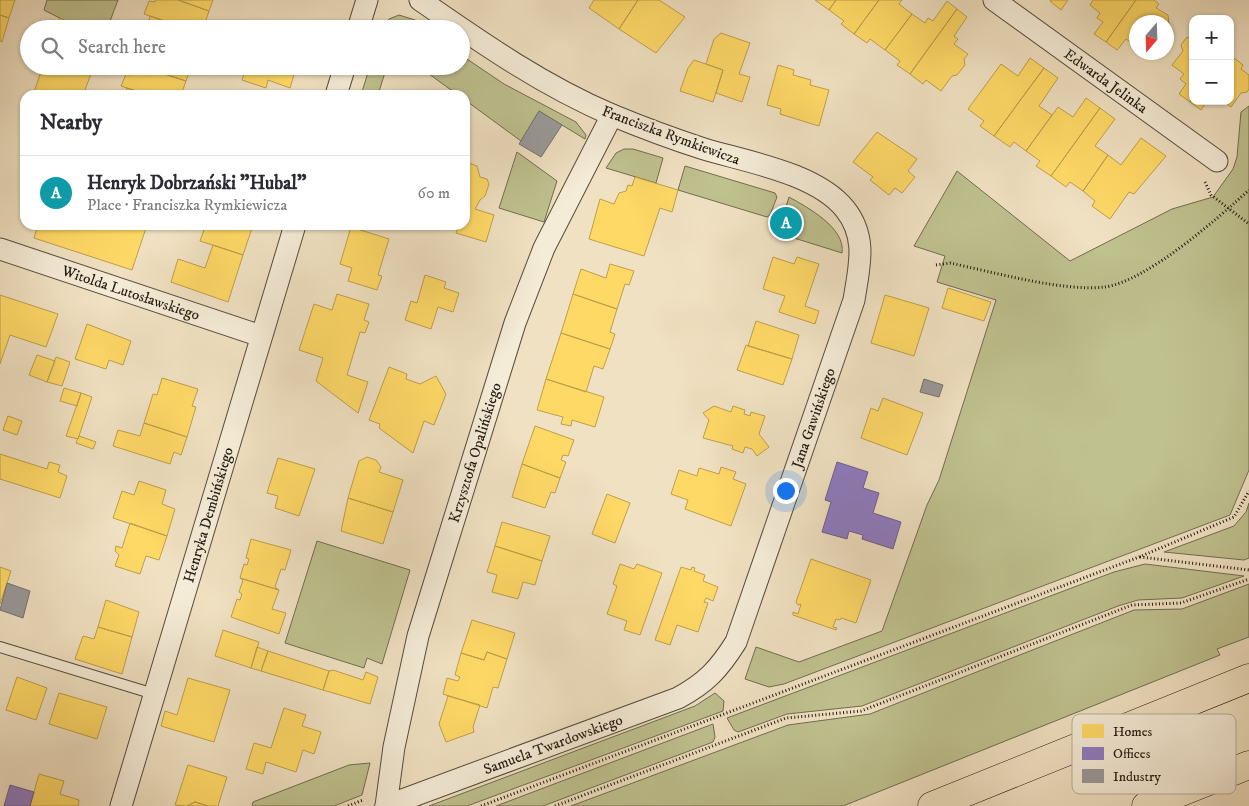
<!DOCTYPE html>
<html lang="en">
<head>
<meta charset="utf-8">
<style>
	:root { --surface:#fff; --page:#f2f2f3; --text:#2b2b33; --muted:#7c7c81; --line:#e1e1e2; --accent:#8f2418 }
	body { margin:0; font-family:"IM FELL DW Pica",serif; background:var(--page); color:var(--text) }
	.controls { position:absolute; right:15px; top:15px; display:grid; overflow:hidden; border-radius:10px; box-shadow:0 1px 4px #0004 }
	.controls button { width:45px; height:45px; display:grid; place-items:center; padding:0; border:0; border-bottom:1px solid var(--line); background:var(--surface); color:var(--text); font:25px sans-serif }
	.compass { position:absolute; left:1129px; top:15px; width:45px; height:45px; border-radius:50%; background:var(--surface); box-shadow:0 1px 4px #0004; rotate:199deg }
	.you { position:absolute; left:785px; top:490px; width:18px; height:18px; margin:-12px; border:4px solid #fff; border-radius:50%; background:#1a73e8; box-shadow:0 0 0 8px #1a73e833 }
	.badge { display:grid; place-items:center; width:32px; height:32px; border-radius:50%; background:var(--accent); color:#fff; font-size:16px; font-weight:700 }
	.pin { position:absolute; translate:-50% -50%; border:2px solid #fff; box-shadow:0 1px 5px #0006 }
	.list { margin:0; padding:0; list-style:none }
	h2 { display:flex; justify-content:space-between; align-items:center; height:65px; margin:0; padding:0 20px; font-size:21px }
	h2 small { font-size:16px; font-weight:400; color:var(--muted) }
	.list li { display:grid; grid-template-columns:32px 1fr auto; gap:15px; align-items:center; box-sizing:border-box; height:75px; padding:0 20px; border-top:1px solid var(--line) }
	.list b { display:block; font-size:19px; white-space:nowrap }
	.list p { margin:0; font-size:16px; white-space:nowrap; color:var(--muted) }
	.list em { font-size:16px; font-style:normal; color:var(--muted) }
	.icon { flex:none; width:28px; height:28px; fill:none; stroke:currentColor; stroke-width:2; stroke-linecap:round; stroke-linejoin:round }
	.map { position:relative; flex:none; width:1249px; height:806px; overflow:hidden }
	.search { position:absolute; background:var(--surface); box-shadow:0 1px 4px #0004; left:20px; top:20px; width:450px; height:55px; display:flex; align-items:center; gap:12px; box-sizing:border-box; padding:0 18px; border-radius:28px; color:var(--muted); font-size:19px }
	.panel { position:absolute; background:var(--surface); box-shadow:0 1px 4px #0004; left:20px; top:90px; width:450px; height:140px; border-radius:15px }
	.map>svg:first-child { display:block }
	.green { fill:#bfc18f; stroke:#706d50 }
	.homes { fill:#ffd966; stroke:#bd9f4d }
	.offices { fill:#8e7cc3; stroke:#6e5e8e }
	.industry { fill:#999; stroke:#757370 }
	.lines { fill:none; stroke-linecap:round; stroke-linejoin:round }
	.service-casing { stroke:#564b3e; stroke-width:12 }
	.minor-casing { stroke:#564b3e; stroke-width:23 }
	.motorway-casing { stroke:#221912; stroke-width:29 }
	.path { stroke:#221912; stroke-width:3; stroke-dasharray:1 2.5; stroke-linecap:butt }
	.service { stroke:#f5ecd7; stroke-width:10 }
	.minor { stroke:#f5ecd7; stroke-width:21 }
	.motorway { stroke:#f0e1c2; stroke-width:28 }
	.labels { text-anchor:middle; stroke-width:5; stroke-linejoin:round; paint-order:stroke }
	.street-label { font-size:15px; fill:#221912; stroke:#f5ecd7 }
	.key { fill:#f5ecd7; stroke:#b6ad9c; stroke-width:1 }
	.key-label { font-size:14px; fill:#221912 }
</style>
</head>
<body>
<div class="map">
<svg width="1249" height="806" viewBox="0 0 1249 806">
	<rect width="100%" height="100%" fill="#f0e1c2"/>
	<filter id="stains"><feTurbulence type="fractalNoise" baseFrequency=".004" numOctaves="4"/><feColorMatrix values="0 0 0 0 .2 0 0 0 0 .09 0 0 0 0 .02 0 0 0 .5 -.17"/></filter>
	<radialGradient id="worn" r=".72"><stop offset=".6" stop-color="#630" stop-opacity="0"/><stop offset="1" stop-color="#630" stop-opacity=".3"/></radialGradient>
	<path class="green" d="M47 0H118L107 29H81L44 10Z
		M399 15 415 20 426 29H382L389 19Z
		M461 55 504 84 576 122 586 135 585 139 539 111 521 141 465 100V95H458L418 66H461Z
		M370 66H395L386 69 378 95H361Z
		M1249 106V470L1230 515 784 684 769 687 745 679 756 647 799 662 882 631 927 505 939 480 996 300 937 282 945 256 914 246 957 171 1070 261 1172 209 1213 197 1233 169 1237 157 1241 112Z
		M624 149H633L663 158 656 183 606 168 616 153Z
		M517 152 557 181 544 222 499 208Z
		M685 166 775 193 777 197 770 215 767 217 678 190Z
		M789 197C807 207 846 228 842 253L778 233Z
		M1249 503V558L1244 560 1164 552 1234 526 1246 512Z
		M317 541 410 570 382 664 367 658 364 668 285 643Z
		M1145 564 1244 576 1182 598 1138 600 1118 606 862 706 787 714 738 732 734 730 727 718 1114 572Z
		M1249 584V637L1217 649 1220 655 843 806H571L788 725 870 714 1134 610 1182 609Z
		M715 693 724 701 723 711 467 806H429L695 706Z
		M713 724 715 737 713 742 705 745 543 806H496Z
		M370 763 362 795 334 806H252L253 802 349 765Z"/>
	<path class="homes" d="M0 0H15L9 18 0 15Z
		M155 0H178L209 11 203 29H188L144 14 149 1 155 2Z
		M178 0H213L209 11Z
		M594 0H638L619 29 589 8Z
		M638 0H659L685 17 656 53 619 29Z
		M815 0H836L829 10Z
		M836 0H879L854 34 841 24 844 21 829 10Z
		M879 0H902L899 4 912 14 885 50 870 39 867 43 854 34Z
		M1051 0H1068L1061 10 1050 1Z
		M1093 0H1136L1106 42 1094 34 1103 22 1097 18 1100 13 1090 5Z
		M1136 0H1154L1159 4 1156 8 1168 15 1169 26 1166 29V22H1136V39L1135 38 1132 43 1126 39 1117 50 1106 42Z
		M947 1 957 9 910 74 897 65 900 61 885 50 912 14 925 23 928 18 933 21Z
		M957 9 967 17 954 36 958 39 954 44 968 54 964 59 965 65 957 75 952 76 941 91 926 80 923 84 910 74Z
		M0 15 9 18 2 42 0 41Z
		M150 16 188 29H141L142 26 147 28Z
		M60 18 81 29H57Z
		M721 33 750 43 739 74 750 77 742 102 716 93 723 70 706 64 714 39Z
		M1193 36V98L1190 102 1179 94 1186 84 1180 79 1184 74 1172 65 1183 51 1181 45 1186 38Z
		M1230 55 1243 65 1241 69 1249 75V89L1247 92 1241 93 1231 107 1223 101H1230Z
		M1030 58 1044 68 994 136 980 126 984 121 968 109 1001 64 1018 76Z
		M694 60 723 70 713 102 680 91 688 68Z
		M778 65 794 70 793 75 811 80 810 85 829 90 819 126 780 114 781 109 767 105Z
		M43 66H94L83 95H33Z
		M134 66H140L186 81 181 95H148L121 86 126 74 131 75Z
		M140 66H191L186 81Z
		M247 66H296L301 68H296L290 88 268 80 266 88 242 80Z
		M1044 68 1058 78 1039 106 1052 115 1026 151 1014 142 1010 147 994 136Z
		M127 88 148 95H124Z
		M1086 98 1100 108 1051 176 1036 166 1040 161 1026 151 1058 107 1073 117Z
		M1193 98V101H1207L1201 110 1190 102Z
		M1100 108 1115 119 1095 146 1108 155 1083 191 1070 182 1066 187 1051 176Z
		M877 132 917 159 908 171 915 177 902 193 895 188 889 195 870 180 873 177 853 162Z
		M1141 138 1166 156 1134 194 1129 192 1110 219 1092 206 1095 201 1083 191 1108 155 1121 165Z
		M465 162 477 166 480 177 487 179 489 184 485 196 480 200 475 209 494 215 486 242 456 233 459 225H465Z
		M635 177 678 190 672 212 660 208 644 256 589 239 600 199 614 204 619 193 626 191 628 185 632 186Z
		M38 225H147L132 270 34 238Z
		M201 225H253L243 255 200 241 204 230Z
		M351 227 389 239 378 275 382 276 377 290 348 281 352 268 340 264Z
		M213 245 243 255 228 302 171 282 178 259 205 268Z
		M773 257 794 264 797 257 819 264 805 306 819 311 815 324 779 312 785 296 763 289Z
		M610 264 634 271 629 285 625 284 617 309 573 294 581 269 606 278Z
		M425 275 446 282 444 288 459 293 453 312 438 307 431 329 405 320 411 301 417 303Z
		M948 288 991 302 984 321 942 308Z
		M337 294 369 304 364 320 369 322 365 333 360 332 347 375 368 382 358 413 316 381 323 358 299 350 314 304 332 310Z
		M573 294 617 309 610 332 615 334 610 349 561 333Z
		M0 295 58 314 46 347 10 335 0 364Z
		M885 295 929 308 914 356 871 343Z
		M756 321 799 335 792 359 748 346Z
		M87 324 131 341 123 365 109 360 106 369 75 359Z
		M561 333 610 349 603 369 594 366 586 392 546 379Z
		M746 345 792 359 783 385 737 370Z
		M37 355 55 361 47 382 29 375Z
		M56 357 70 362 62 386 47 382Z
		M389 367 407 374 406 379 420 384 436 376 446 394 434 425 424 421 413 453 379 428 380 424 369 420Z
		M162 378 198 389 192 406 196 407 187 437 144 423 153 394 157 395Z
		M546 379 604 397 595 427 572 420 571 426 561 424 563 417 537 410Z
		M64 388 81 393 77 406 60 401Z
		M81 393 92 397 78 439 66 436Z
		M883 398 923 413 907 455 861 438 871 408 878 411Z
		M714 406 731 412 733 406 745 410 744 414 750 416 751 412 765 416 759 434 769 447 757 456 752 449 745 447 743 453 732 449 733 446 703 438 709 420 703 413Z
		M8 416 22 421 17 435 3 430Z
		M144 423 187 437 181 455 174 452 170 464 113 446 118 430 140 436Z
		M535 426 574 440 568 456 563 455 561 460 566 462 560 478 522 464Z
		M79 436 96 442 93 449 76 443Z
		M0 454 47 469 49 462 60 465 58 472 67 476 60 498 0 479Z
		M367 457 376 460 381 467 379 472 403 480 393 512 348 498 359 461Z
		M278 458 315 469 299 516 275 508 278 496 267 493Z
		M522 464 560 478 555 493 551 492 545 508 512 497Z
		M721 467 736 472 733 479 746 484 731 526 685 509 688 500 671 494 679 470 697 476 699 468 719 474Z
		M139 481 166 490 162 504 175 509 167 536 113 518 122 491 134 495Z
		M607 494 630 503 615 543 592 534Z
		M348 498 393 512 383 544 341 531Z
		M502 522 550 536 542 561 495 546Z
		M130 523 167 536 159 560 146 556 140 574 115 566 119 555 115 551 116 546 122 548Z
		M251 539 291 550 285 570 281 569 275 587 279 590 240 578 244 564 247 565 249 559 246 558Z
		M495 546 542 561 535 585 523 582 518 599 492 592 497 575 487 572Z
		M811 559 871 580 856 623 841 618 840 620 836 619 833 627 837 628 836 630 793 615V612L798 614 801 604 798 605 796 602Z
		M620 564 634 569 637 564 662 573 640 635 624 630 627 621 607 614 617 586 613 584Z
		M0 567 11 571 0 604Z
		M681 567 691 570 692 567 695 568 694 571 705 575 703 581 718 587 713 601 706 598 704 602 708 603 698 632 677 625 670 645 655 640Z
		M240 578 279 590 272 609 286 613 279 634 231 617 237 599 240 600 242 594 239 592 243 580Z
		M106 600 139 612 132 637 98 627Z
		M472 620 515 633 507 659 487 652 484 660 461 653Z
		M98 627 132 637 122 674 75 659 83 636 94 639Z
		M223 630 259 642 251 668 215 656Z
		M257 647 268 651 261 671 251 668Z
		M268 651 329 671 323 690 261 671Z
		M487 652 507 659 498 688 493 687 487 708 443 694 447 678 458 681 460 677 455 675 461 653 484 660Z
		M333 670 363 680 366 672 378 677 370 704 323 690 329 671Z
		M17 677 47 688 36 720 6 710Z
		M188 678 230 690 214 742 161 726 165 711 177 715Z
		M59 693 107 707 97 739 49 724Z
		M448 696 480 705 473 727 474 732 446 742 439 724Z
		M284 708 306 715 302 726 321 732 314 754 303 750 296 772 266 762 263 774 246 769 254 743 271 748Z
		M188 765 227 777 218 806H208L195 802 187 806 175 805Z
		M39 774 64 781 60 794 79 800 78 806H30Z
		M195 802 208 806H187Z"/>
	<path class="offices" d="M837 462 868 472 863 488 879 493 873 513 901 522 893 549 862 539 863 535 849 531 847 539 822 532 831 502 825 500Z
		M10 785 34 792 30 806H4Z"/>
	<path class="industry" d="M539 111 562 125 541 157 519 144Z
		M924 379 943 385 939 397 920 392Z
		M7 583 30 591 23 618 0 610Z"/>
	<g class="lines">
		<defs>
			<path id="service" d="M0 647 154 694"/>
			<g id="minor">
				<path id="s1" d="M994 0 1217 161"/>
				<path d="M358 29 367 0"/>
				<path d="M336 95 345 66"/>
				<path id="s2" d="M0 249 261 336"/>
				<path id="s3" d="M121 806 295 225"/>
				<path id="s4" d="M386 806 678 698C706 683 719 669 736 642L854 300C859 267 868 238 845 209 816 173 747 162 704 149 673 139 641 127 612 115 542 85 482 43 420 0"/>
				<path id="s5" d="M386 806 394 747 418 636 515 323 544 248 612 115"/>
			</g>
			<path id="motorway" d="M932 806 1249 678
				M1146 806 1249 765"/>
		</defs>
		<use href="#service" class="service-casing"/>
		<use href="#minor" class="minor-casing"/>
		<use href="#motorway" class="motorway-casing"/>
		<path class="path" d="M1205 182 1211 195 1249 224
			M936 265 950 263C993 272 1063 292 1105 287 1147 281 1217 219 1249 190
			M1140 557 1249 570
			M348 806 363 800
			M481 806 1139 557 1234 517 1249 491
			M555 806 786 718 861 711 1132 605 1181 603 1249 579"/>
		<use href="#service" class="service"/>
		<use href="#minor" class="minor"/>
		<use href="#motorway" class="motorway"/>
	</g>
	<g class="labels">
		<g class="street-label">
			<text dy="5" stroke="none"><textPath href="#s1" startOffset="138">Edwarda Jelinka</textPath></text>
			<text transform="translate(671 135) rotate(20)" y="5">Franciszka Rymkiewicza</text>
			<text dy="5" stroke="none"><textPath href="#s2" startOffset="138">Witolda Lutosławskiego</textPath></text>
			<text dy="5" stroke="none"><textPath href="#s4" startOffset="630">Jana Gawińskiego</textPath></text>
			<text dy="5" stroke="none"><textPath href="#s5" startOffset="365">Krzysztofa Opalińskiego</textPath></text>
			<text dy="5" stroke="none"><textPath href="#s3" startOffset="304">Henryka Dembińskiego</textPath></text>
			<text dy="5" stroke="none"><textPath href="#s4" startOffset="178">Samuela Twardowskiego</textPath></text>
		</g>
	</g>
	<rect x="1072" y="714" width="164" height="80" rx="8" class="key"/>
	<rect x="1082" y="724" width="22" height="14" fill="#ffd966"/>
	<rect x="1082" y="747" width="22" height="13" fill="#8e7cc3"/>
	<rect x="1082" y="769" width="22" height="14" fill="#999"/>
	<g class="key-label">
		<text x="1113" y="736">Homes</text>
		<text x="1113" y="758">Offices</text>
		<text x="1113" y="781">Industry</text>
	</g>
	<rect width="100%" height="100%" filter="url(#stains)"/>
	<rect width="100%" height="100%" fill="url(#worn)"/>
</svg>
<div class="controls">
<button>+</button>
<button>−</button>
</div>
<svg class="compass" viewBox="-18 -18 36 36"><path d="M0-13l5 13h-10z" fill="#e53935"/><path d="M0 13l5-13h-10z" fill="#7c7c81"/></svg>
<div class="you"></div>
<div class="pin badge" style="left:786px;top:223px;background:#0f9aa8">A</div>
<div class="search"><svg class="icon" aria-label="search" viewBox="0 0 24 24"><circle cx="10" cy="10" r="6"/><path d="M15 15l6 6"/></svg>Search here</div>
<section class="panel">
<h2>Nearby<small></small></h2>
<ul class="list">
<li><span class="badge" style="background:#0f9aa8">A</span><div><b>Henryk Dobrzański &quot;Hubal&quot;</b><p>Place · Franciszka Rymkiewicza</p></div><em>60 m</em></li>
</ul>
</section>
</div>
</body>
</html>
